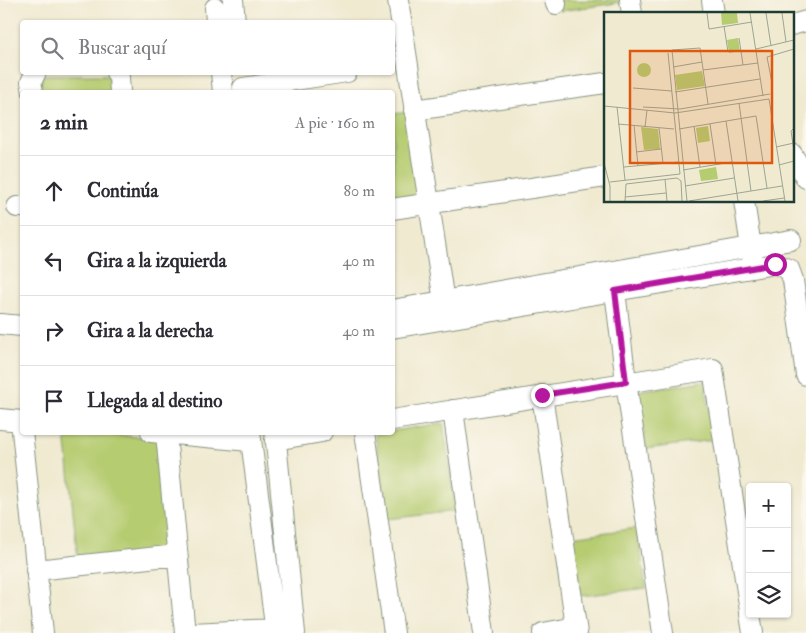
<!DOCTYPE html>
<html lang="es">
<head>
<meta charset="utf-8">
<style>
	:root { --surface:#fff; --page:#f7f7f7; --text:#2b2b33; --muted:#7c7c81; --line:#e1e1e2 }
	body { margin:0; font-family:"IM FELL Double Pica",serif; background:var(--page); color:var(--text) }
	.controls { position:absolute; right:15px; bottom:15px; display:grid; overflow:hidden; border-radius:5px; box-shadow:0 1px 4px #0004 }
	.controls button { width:45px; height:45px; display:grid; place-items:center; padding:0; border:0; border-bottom:1px solid var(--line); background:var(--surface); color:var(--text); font:25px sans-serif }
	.stop { position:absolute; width:15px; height:15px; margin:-11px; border:4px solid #b5179e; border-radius:50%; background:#fff }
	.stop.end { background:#b5179e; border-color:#fff; box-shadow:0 1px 5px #0008 }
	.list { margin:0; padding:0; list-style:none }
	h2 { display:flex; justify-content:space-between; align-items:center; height:65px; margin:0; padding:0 20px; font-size:21px }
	h2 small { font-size:16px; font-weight:400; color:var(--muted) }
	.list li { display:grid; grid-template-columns:32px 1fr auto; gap:15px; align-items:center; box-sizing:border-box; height:70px; padding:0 20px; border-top:1px solid var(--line) }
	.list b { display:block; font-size:19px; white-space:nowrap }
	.list em { font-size:16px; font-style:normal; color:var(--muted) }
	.icon { flex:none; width:28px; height:28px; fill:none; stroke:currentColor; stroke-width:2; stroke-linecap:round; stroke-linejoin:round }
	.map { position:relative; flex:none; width:806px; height:633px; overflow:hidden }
	.search { position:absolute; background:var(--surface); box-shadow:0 1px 4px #0004; left:20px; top:20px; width:375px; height:55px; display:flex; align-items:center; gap:12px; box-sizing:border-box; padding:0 18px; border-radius:5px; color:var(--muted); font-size:19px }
	.panel { position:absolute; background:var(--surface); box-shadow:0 1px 4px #0004; left:20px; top:90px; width:375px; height:345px; border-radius:5px }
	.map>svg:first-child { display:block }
	.green { fill:#b6cc71; stroke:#6a8452 }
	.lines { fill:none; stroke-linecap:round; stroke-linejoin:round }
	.minor-casing { stroke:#889482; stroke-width:22 }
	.minor { stroke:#fff; stroke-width:20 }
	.route { stroke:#b5179e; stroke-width:6 }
	.inset-road { fill:none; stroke:#9ca592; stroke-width:1 }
	.view { fill:#de580e; fill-opacity:0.15; stroke:#de580e; stroke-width:2.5 }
	.inset-edge { fill:none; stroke:#1f3d34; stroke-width:2.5 }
</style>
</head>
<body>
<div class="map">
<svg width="806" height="633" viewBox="0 0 806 633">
	<rect width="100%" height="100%" fill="#fbf7ec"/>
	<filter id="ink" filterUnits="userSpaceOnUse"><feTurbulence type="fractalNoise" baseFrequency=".02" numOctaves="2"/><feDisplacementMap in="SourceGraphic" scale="10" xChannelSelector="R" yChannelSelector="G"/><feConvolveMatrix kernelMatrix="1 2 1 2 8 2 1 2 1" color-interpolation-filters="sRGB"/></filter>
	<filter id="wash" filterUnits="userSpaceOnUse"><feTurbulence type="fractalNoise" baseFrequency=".0096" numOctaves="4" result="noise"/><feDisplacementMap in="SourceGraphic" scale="20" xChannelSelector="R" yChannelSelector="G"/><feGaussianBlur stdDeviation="1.12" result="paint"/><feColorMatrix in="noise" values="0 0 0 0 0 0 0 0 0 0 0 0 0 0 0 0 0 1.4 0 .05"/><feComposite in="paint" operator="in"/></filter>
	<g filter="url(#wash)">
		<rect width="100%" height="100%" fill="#f0ead1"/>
		<path class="green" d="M558 0H623L624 2 560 11Z
			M43 75H107L112 80 113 92H40Z
			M408 112 422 199 393 203V114Z
			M705 381 713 440 646 449 638 391Z
			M443 423 456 511 388 519 375 434Z
			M65 433H95L159 439 169 551 78 561Z
			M637 528 646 588 581 596 571 537Z"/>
	</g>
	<g filter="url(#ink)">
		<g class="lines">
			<defs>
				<path id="minor" d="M233 0 235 22
					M398 0 444 302
					M555 0 556 4
					M630 0 632 14
					M712 0 714 14
					M215 8 216 22
					M792 25 806 21
					M116 72 119 77 120 92
					M221 72 223 92
					M243 88 347 72
					M33 92 31 82 36 72
					M414 110 605 83
					M792 154 806 178
					M744 201 753 260
					M17 207H22
					M392 209 605 177
					M615 291 626 382 663 633
					M392 310 791 240
					M0 324 22 326
					M392 328 775 264 789 269 793 280 806 375
					M542 395 577 633
					M453 410 484 633
					M0 419 22 421
					M392 420 713 369 750 611
					M21 421 43 633
					M151 432 250 441
					M250 432 276 633
					M275 432 295 633
					M365 432 394 633
					M166 434 185 633
					M275 440 322 432
					M36 570 177 555
					M750 614 753 633
					M192 633 275 629
					M543 633 576 627"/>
			</defs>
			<use href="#minor" class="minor-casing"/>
			<use href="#minor" class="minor"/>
		</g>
	</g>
	<g class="lines" filter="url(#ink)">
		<path class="route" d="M542 395 626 382 615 291 775 264"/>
	</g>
	<g transform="translate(604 12)">
		<rect width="190" height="190" fill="#f0ead1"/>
		<path d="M117 1H133L134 11 118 13ZM134 26 136 39 125 41 123 28ZM33 58a7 7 0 1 1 14 0a7 7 0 1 1-14 0ZM98 59 101 74 73 78 71 63ZM104 114 106 129 94 131 92 116ZM37 115 54 117 56 137 40 138ZM112 155 114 167 97 169 95 158Z" fill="#b6cc71"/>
		<path class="inset-road" d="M103 1 105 17 148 10M146 1 159 84M162 1 167 34M178 1 182 30M120 14 124 40M135 26 139 53M152 37 190 28M69 55 98 50M99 58 154 51M168 71 163 45 190 37M29 76 68 79M71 80 156 67M135 91 147 179M0 94 71 101 165 87 181 189M13 95 21 168M39 95 76 97 166 82M122 109 134 189M14 112 70 117M106 112 112 153M30 113 34 154M90 114 96 155M41 115 43 98M55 116 59 151M190 116 187 119 190 139M75 117 152 104 163 176M172 135 190 131M32 140 57 137M0 151 6 174V189M175 153 190 149M20 155 75 150M79 158 128 150M61 167 63 189M6 170 76 162 64 41M81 174 130 166M21 185 62 181M21 189 22 172 73 166 77 169 78 189M83 189 68 38 96 36 104 92M85 189 178 174M159 189 180 186"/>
		<path class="view" d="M26 39H168V151H26Z"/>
		<rect width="190" height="190" class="inset-edge"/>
	</g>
</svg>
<div class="controls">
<button>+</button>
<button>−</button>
<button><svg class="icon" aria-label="layers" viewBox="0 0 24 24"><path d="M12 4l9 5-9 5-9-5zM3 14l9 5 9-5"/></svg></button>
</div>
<div class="stop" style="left:775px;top:264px"></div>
<div class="stop end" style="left:542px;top:395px"></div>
<div class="search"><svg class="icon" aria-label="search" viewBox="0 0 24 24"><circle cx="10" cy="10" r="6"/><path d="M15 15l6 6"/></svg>Buscar aquí</div>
<section class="panel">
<h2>2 min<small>A pie · 160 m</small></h2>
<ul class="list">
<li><svg class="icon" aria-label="ahead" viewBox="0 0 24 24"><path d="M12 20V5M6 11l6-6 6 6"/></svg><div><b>Continúa</b></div><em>80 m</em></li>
<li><svg class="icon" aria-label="left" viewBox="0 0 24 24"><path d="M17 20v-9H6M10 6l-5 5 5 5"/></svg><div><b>Gira a la izquierda</b></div><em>40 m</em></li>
<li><svg class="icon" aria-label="right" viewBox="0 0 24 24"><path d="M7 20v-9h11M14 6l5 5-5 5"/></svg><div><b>Gira a la derecha</b></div><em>40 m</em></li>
<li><svg class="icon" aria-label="arrive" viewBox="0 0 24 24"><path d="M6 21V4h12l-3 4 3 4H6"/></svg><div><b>Llegada al destino</b></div></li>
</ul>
</section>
</div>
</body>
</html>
